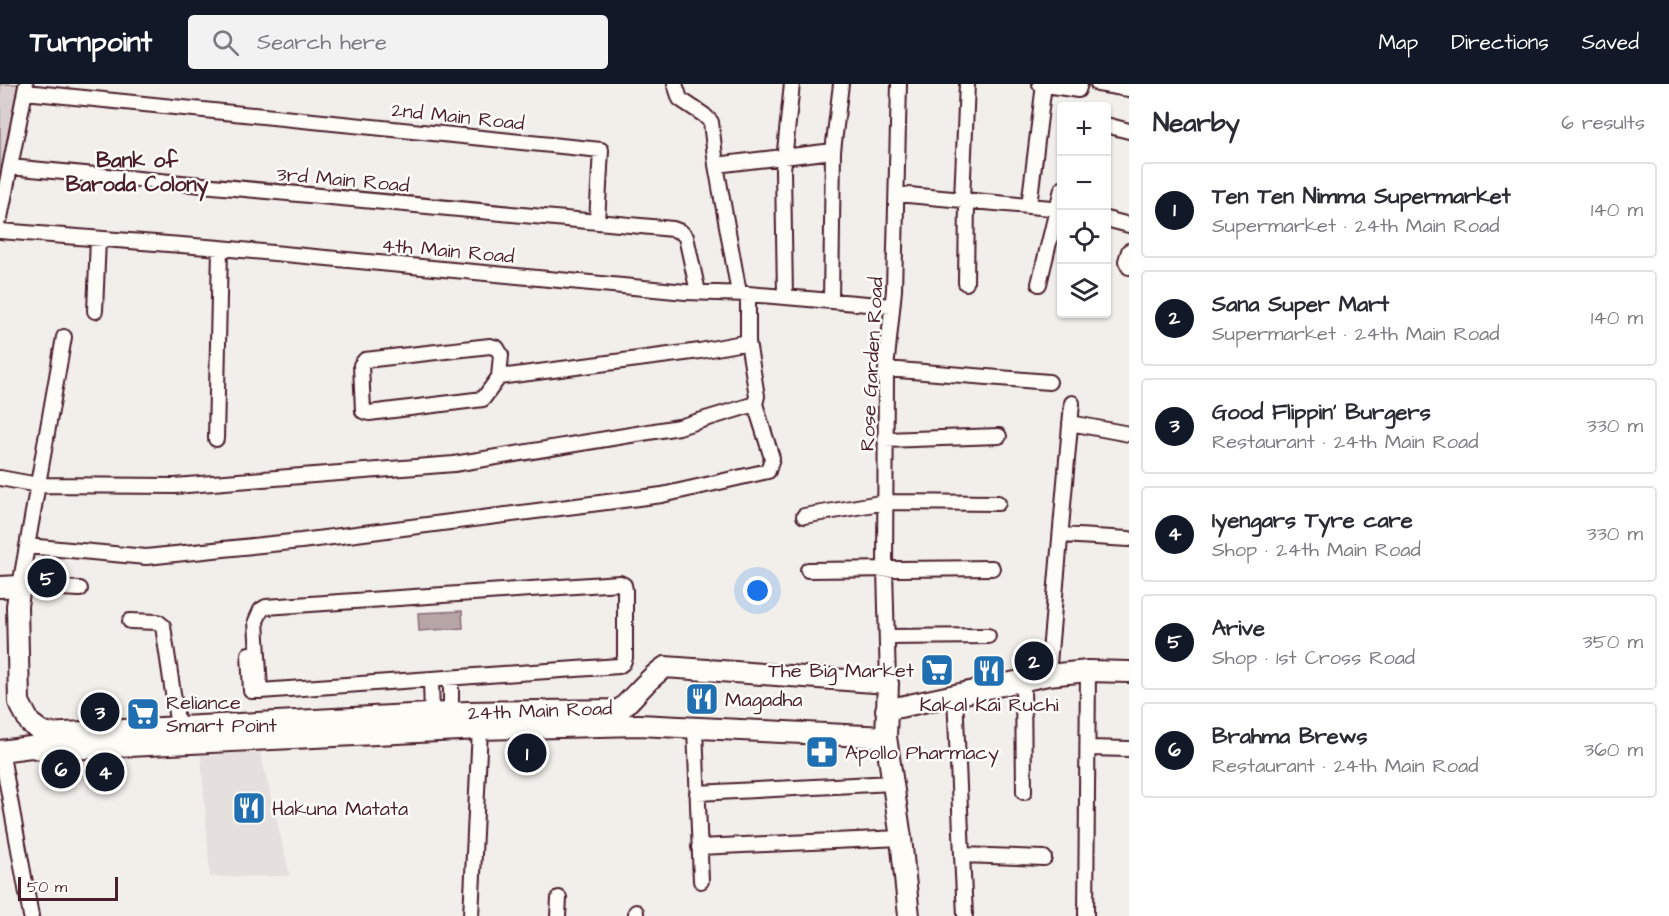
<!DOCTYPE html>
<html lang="en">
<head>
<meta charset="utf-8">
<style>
	:root { --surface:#fff; --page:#f2f2f3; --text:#2b2b33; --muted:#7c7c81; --line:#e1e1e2; --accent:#111827 }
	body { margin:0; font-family:"Architects Daughter",sans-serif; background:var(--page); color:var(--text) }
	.controls { position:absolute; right:18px; top:18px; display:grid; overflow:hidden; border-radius:6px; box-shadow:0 2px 4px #0004 }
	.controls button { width:54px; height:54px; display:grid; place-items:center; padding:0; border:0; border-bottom:2px solid var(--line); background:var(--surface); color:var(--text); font:30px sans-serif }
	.scale { position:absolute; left:18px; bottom:15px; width:100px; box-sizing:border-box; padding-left:6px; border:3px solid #4a1f2b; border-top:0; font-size:16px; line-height:21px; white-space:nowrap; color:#4a1f2b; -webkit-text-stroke:4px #fdfcf7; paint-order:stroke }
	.you { position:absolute; left:758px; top:507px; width:21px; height:21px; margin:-15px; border:4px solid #fff; border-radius:50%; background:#1a73e8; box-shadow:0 0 0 9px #1a73e833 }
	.badge { display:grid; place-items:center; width:39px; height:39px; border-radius:50%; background:var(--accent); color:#fff; font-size:20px; font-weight:700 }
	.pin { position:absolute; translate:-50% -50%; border:3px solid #fff; box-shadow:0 2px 6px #0006 }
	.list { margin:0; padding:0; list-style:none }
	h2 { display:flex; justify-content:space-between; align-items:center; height:78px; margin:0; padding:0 24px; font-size:26px }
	h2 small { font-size:20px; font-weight:400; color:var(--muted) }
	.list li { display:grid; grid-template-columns:39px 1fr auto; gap:18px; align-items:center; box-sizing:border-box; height:96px; margin:0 12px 12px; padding:0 12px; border:2px solid var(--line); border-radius:6px }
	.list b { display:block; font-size:22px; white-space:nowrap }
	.list p { margin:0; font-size:20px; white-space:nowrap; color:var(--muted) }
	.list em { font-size:20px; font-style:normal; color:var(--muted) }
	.icon { flex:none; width:33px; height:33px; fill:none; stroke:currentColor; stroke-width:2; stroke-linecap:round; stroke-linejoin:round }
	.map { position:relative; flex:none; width:1129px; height:832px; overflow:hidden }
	header { display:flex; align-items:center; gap:36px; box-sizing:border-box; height:84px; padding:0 30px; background:var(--accent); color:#fff }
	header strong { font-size:28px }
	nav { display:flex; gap:33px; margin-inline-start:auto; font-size:21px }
	.search { width:420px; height:54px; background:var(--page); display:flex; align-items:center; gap:15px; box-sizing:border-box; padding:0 21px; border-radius:6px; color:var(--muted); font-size:22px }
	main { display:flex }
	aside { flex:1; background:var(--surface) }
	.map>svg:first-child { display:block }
	.built { fill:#e5dfdd }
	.green { fill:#d9d0cf; stroke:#92787d; stroke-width:1.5 }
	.water { fill:#b7a5a6; stroke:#8b6f75; stroke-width:1.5 }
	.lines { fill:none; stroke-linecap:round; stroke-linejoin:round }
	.street-casing { stroke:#4a1f2b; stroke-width:18 }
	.secondary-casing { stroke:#4a1f2b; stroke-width:24 }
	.street { stroke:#fdfcf7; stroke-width:14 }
	.secondary { stroke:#fdfcf7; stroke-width:20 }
	.labels { text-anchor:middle; stroke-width:5; stroke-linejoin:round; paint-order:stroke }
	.street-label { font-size:20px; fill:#4a1f2b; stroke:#fdfcf7 }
	.poi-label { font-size:20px; fill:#4a1f2b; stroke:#fdfcf7; text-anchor:start }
	.neighbourhood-label { font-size:21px; font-weight:bold; fill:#4a1f2b; stroke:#fdfcf7 }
</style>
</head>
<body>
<header>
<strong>Turnpoint</strong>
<div class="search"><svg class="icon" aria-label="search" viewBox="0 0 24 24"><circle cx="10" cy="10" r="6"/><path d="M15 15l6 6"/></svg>Search here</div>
<nav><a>Map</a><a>Directions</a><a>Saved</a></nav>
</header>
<main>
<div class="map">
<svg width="1129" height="832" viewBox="0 0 1129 832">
	<rect width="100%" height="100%" fill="#f2efeb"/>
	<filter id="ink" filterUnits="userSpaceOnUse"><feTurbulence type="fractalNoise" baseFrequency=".0167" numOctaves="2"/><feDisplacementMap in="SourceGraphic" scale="12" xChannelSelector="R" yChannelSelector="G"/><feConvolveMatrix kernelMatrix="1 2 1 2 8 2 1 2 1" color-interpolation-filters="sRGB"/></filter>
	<g filter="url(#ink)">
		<path class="built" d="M260 668 290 792 210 793 201 671Z"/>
		<path class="green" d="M0 0H18L0 94Z"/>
		<path class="water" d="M462 527 463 544 419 547 418 529Z"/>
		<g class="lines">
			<defs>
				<path id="street" d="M675 0 680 15 704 31 711 38 716 81 739 209
					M1040 0 1078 6 1080 0
					M1098 0 1129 5
					M25 8 601 66 597 138
					M1106 41 1129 47
					M716 81 833 67
					M10 83 673 145 681 148 686 153 698 208
					M897 110 1029 122 1044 0
					M962 115 967 0
					M1029 122 1062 125
					M0 134 26 2
					M1106 135 1129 141
					M0 147 220 164 686 208 748 210 891 222
					M1129 167 1126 177 1129 183
					M966 199 967 116
					M1039 200 1062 105
					M785 212 783 86 792 0
					M831 216 833 67 841 0
					M95 227 98 155
					M64 253 20 502 80 505
					M490 262 497 264 501 271 499 293 483 315 369 329 363 327 361 281 365 276Z
					M886 285 1049 298
					M499 293 700 267 748 258
					M1070 339 1129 350
					M216 355 220 164
					M885 356 999 352
					M0 394 38 401 175 402 454 380 679 343 755 320 757 312 748 258V210
					M804 432 886 418 998 419
					M1061 451 1129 455
					M27 462 146 473 301 457 662 411 768 387 772 374 755 320
					M808 486 992 484
					M130 537 158 538 163 542 178 643
					M887 553 988 552
					M249 570 251 607H260L619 582 623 579 625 574V506L624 501 620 499 266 523 261 526 256 537 260 607
					M1048 591 1072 319
					M451 595V629
					M1023 596 1024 708
					M431 597 432 630
					M888 599 885 486 886 285 894 206 899 0
					M955 611 962 771 1044 774
					M695 644 701 797
					M1088 664 1129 665
					M1 666 31 832
					M697 709 893 699
					M699 763 901 754
					M962 771 965 831
					M471 832 480 645
					M558 832 559 814
					M636 832V828
					M1086 832 1088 587"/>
				<path id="secondary" d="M0 503 20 502 17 522 19 618 30 639 45 650 468 628 620 626C636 611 647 595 665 583L888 599 886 653 901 754 909 832
					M886 626 1048 591 1088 587 1129 588
					M0 667 31 663 46 666 480 645 639 641 886 653"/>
			</defs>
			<use href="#street" class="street-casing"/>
			<use href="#secondary" class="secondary-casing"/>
			<use href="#street" class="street"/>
			<use href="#secondary" class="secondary"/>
		</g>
	</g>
	<defs>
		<symbol id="supermarket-square" viewBox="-11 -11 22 22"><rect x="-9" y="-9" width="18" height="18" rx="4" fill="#1f6fb2" stroke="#fdfcf7"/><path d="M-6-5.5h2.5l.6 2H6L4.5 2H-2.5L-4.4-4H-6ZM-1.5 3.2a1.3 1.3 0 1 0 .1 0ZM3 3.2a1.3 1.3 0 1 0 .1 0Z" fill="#fff"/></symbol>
		<symbol id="restaurant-square" viewBox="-11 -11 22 22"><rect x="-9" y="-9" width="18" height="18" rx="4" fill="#1f6fb2" stroke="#fdfcf7"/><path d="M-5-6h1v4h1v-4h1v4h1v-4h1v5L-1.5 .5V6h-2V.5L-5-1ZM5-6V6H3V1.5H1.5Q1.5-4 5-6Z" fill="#fff"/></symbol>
		<symbol id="pharmacy-square" viewBox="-11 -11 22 22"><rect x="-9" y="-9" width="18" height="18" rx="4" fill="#1f6fb2" stroke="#fdfcf7"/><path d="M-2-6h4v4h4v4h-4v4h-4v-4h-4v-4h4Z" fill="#fff"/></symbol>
	</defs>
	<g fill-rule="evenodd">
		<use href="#supermarket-square" x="918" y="567" width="38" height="38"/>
		<use href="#restaurant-square" x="970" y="568" width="38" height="38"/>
		<use href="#restaurant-square" x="683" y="596" width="38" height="38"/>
		<use href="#supermarket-square" x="124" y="611" width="38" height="38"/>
		<use href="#pharmacy-square" x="803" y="649" width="38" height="38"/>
		<use href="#restaurant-square" x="230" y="705" width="38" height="38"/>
	</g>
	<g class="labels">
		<g class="street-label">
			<text transform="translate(458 32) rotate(6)" y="7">2nd Main Road</text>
			<text transform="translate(343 95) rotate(5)" y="7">3rd Main Road</text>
			<text transform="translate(448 166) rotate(5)" y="7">4th Main Road</text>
			<text transform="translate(871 280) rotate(-87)" y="7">Rose Garden Road</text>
			<text transform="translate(540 626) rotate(-2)" y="7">24th Main Road</text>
		</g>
		<g class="poi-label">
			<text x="914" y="593" text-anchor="end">The Big Market</text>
			<text x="725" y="622">Magadha</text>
			<text x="166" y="625">Reliance<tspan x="166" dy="23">Smart Point</tspan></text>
			<text x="989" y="627" text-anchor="middle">Kakal Kai Ruchi</text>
			<text x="845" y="675">Apollo Pharmacy</text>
			<text x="272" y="731">Hakuna Matata</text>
		</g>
		<g class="neighbourhood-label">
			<text x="137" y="83">Bank of<tspan x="137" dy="24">Baroda Colony</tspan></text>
		</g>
	</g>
</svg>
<div class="controls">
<button>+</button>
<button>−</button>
<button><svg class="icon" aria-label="locate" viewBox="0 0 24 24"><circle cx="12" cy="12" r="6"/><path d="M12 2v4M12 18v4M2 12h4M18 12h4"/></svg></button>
<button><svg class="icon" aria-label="layers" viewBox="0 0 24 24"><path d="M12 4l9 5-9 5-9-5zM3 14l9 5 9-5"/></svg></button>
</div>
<div class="scale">50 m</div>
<div class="you"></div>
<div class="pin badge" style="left:527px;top:669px">1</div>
<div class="pin badge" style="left:1034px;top:577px">2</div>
<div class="pin badge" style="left:100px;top:628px">3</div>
<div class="pin badge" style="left:105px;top:688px">4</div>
<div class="pin badge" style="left:47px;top:494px">5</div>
<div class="pin badge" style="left:61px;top:685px">6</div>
</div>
<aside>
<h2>Nearby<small>6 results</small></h2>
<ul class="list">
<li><span class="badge">1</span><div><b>Ten Ten Nimma Supermarket</b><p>Supermarket · 24th Main Road</p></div><em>140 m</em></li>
<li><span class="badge">2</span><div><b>Sana Super Mart</b><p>Supermarket · 24th Main Road</p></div><em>140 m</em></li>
<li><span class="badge">3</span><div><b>Good Flippin' Burgers</b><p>Restaurant · 24th Main Road</p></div><em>330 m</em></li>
<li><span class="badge">4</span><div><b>Iyengars Tyre care</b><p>Shop · 24th Main Road</p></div><em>330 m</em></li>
<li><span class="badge">5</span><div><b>Arive</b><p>Shop · 1st Cross Road</p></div><em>350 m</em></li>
<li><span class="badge">6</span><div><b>Brahma Brews</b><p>Restaurant · 24th Main Road</p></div><em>360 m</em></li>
</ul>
</aside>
</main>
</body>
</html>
